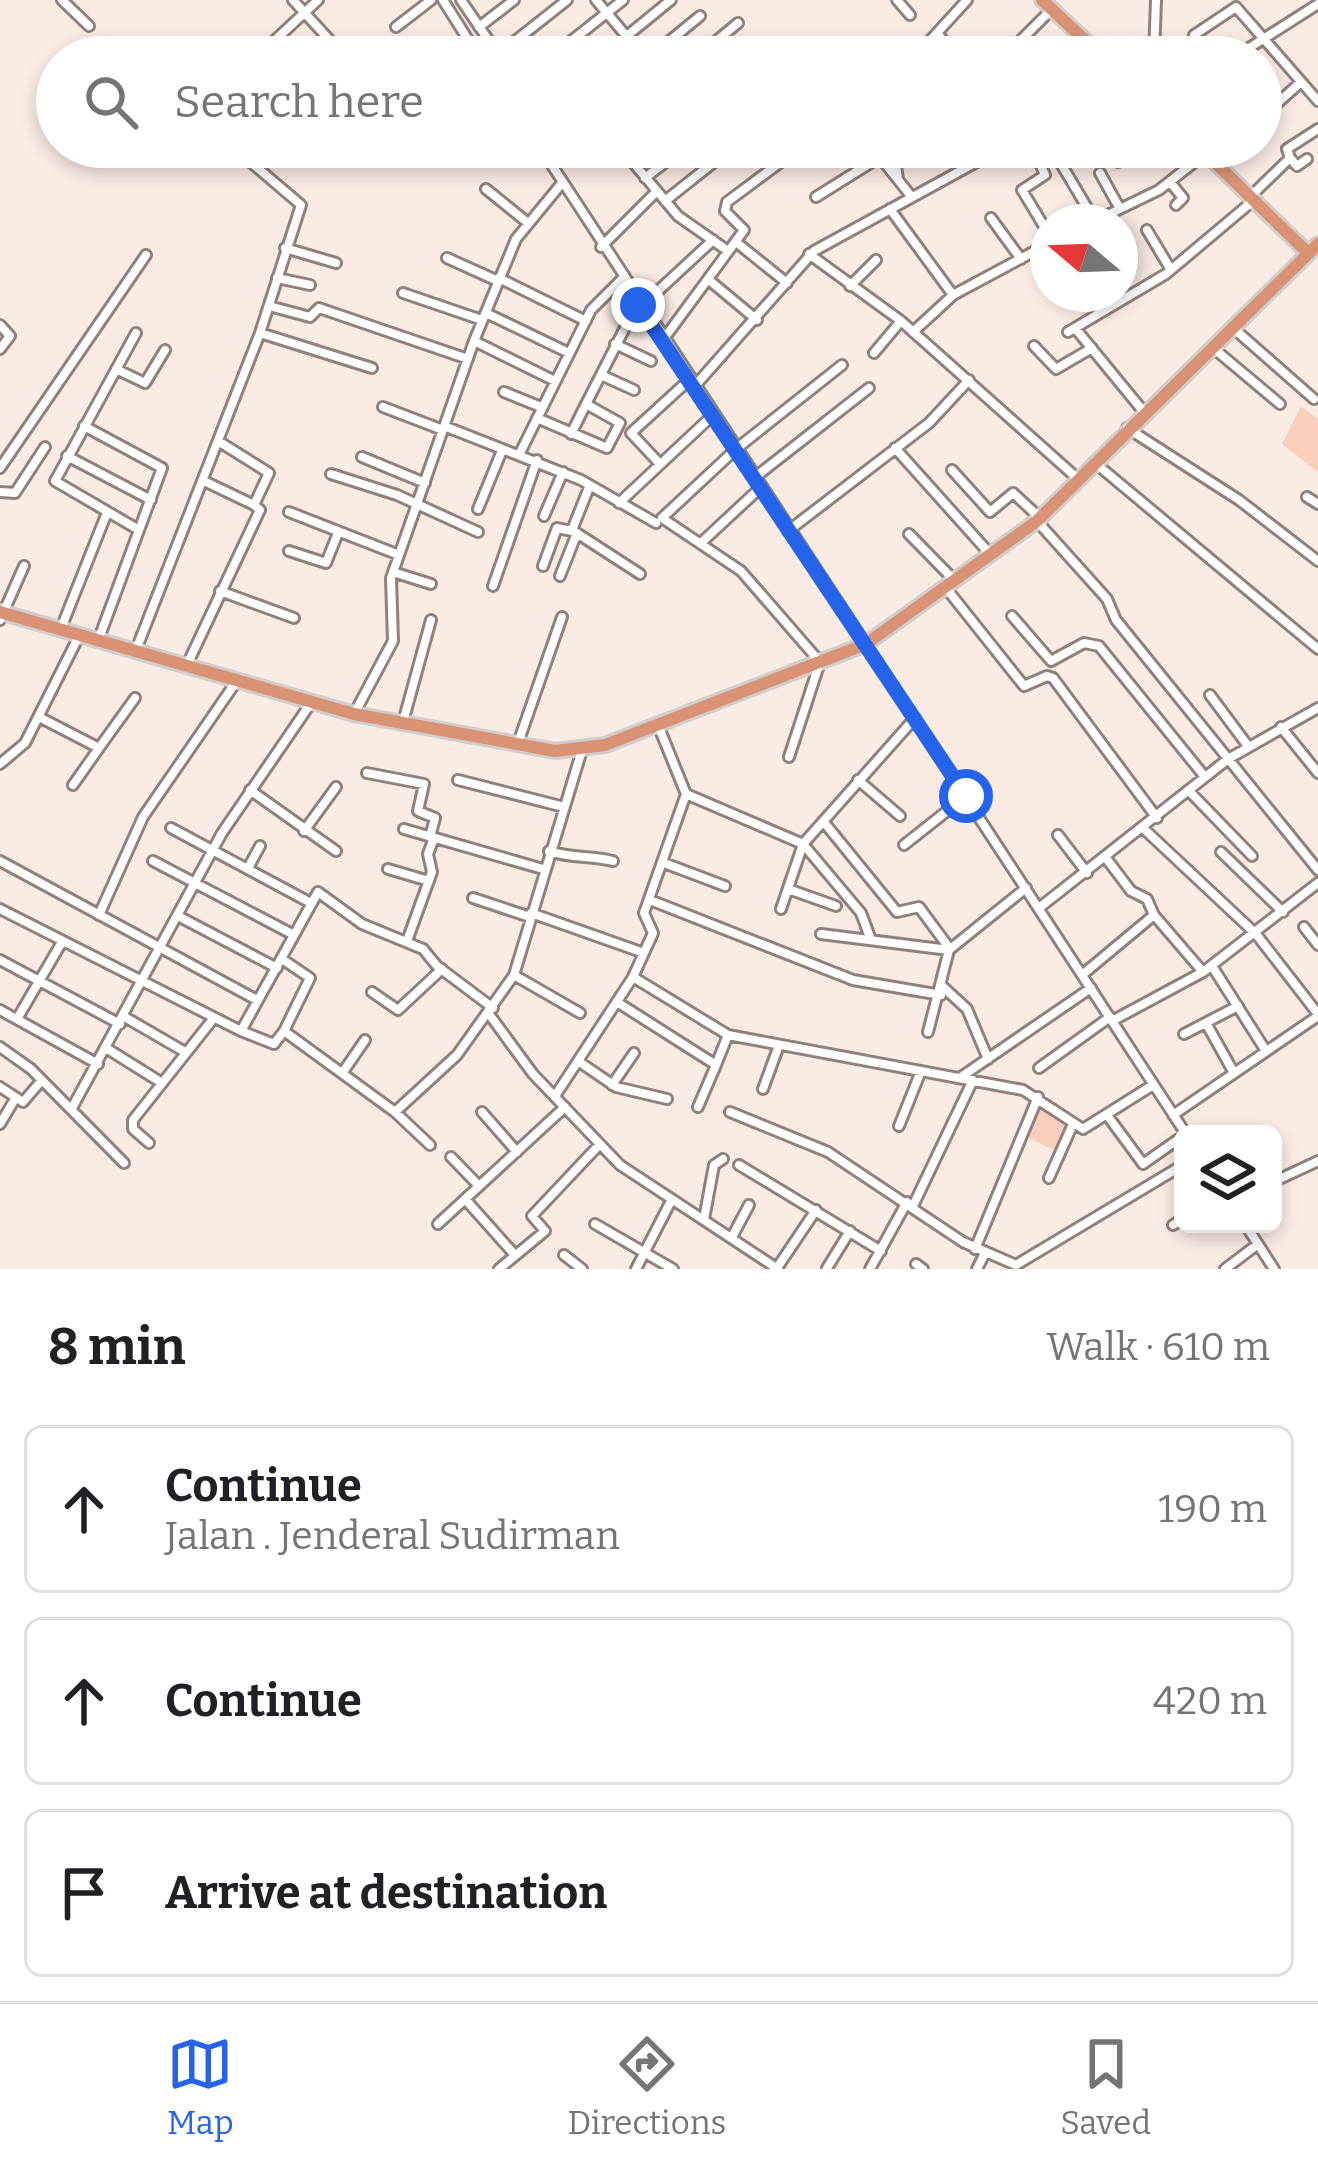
<!DOCTYPE html>
<html lang="en">
<head>
<meta charset="utf-8">
<style>
	:root { --surface:#fff; --page:#f2f2f2; --text:#202124; --muted:#757577; --line:#e0e0e0; --accent:#2563eb }
	body { margin:0; font-family:Bitter,serif; background:var(--page); color:var(--text) }
	.controls { position:absolute; right:36px; bottom:36px; display:grid; overflow:hidden; border-radius:18px; box-shadow:0 6px 18px #0003 }
	.controls button { width:108px; height:108px; display:grid; place-items:center; padding:0; border:0; border-bottom:3px solid var(--line); background:var(--surface); color:var(--text); font:60px sans-serif }
	.compass { position:absolute; left:1030px; top:204px; width:108px; height:108px; border-radius:50%; background:var(--surface); box-shadow:0 6px 18px #0003; rotate:289deg }
	.stop { position:absolute; width:36px; height:36px; margin:-27px; border:9px solid #2563eb; border-radius:50%; background:#fff }
	.stop.end { background:#2563eb; border-color:#fff; box-shadow:0 3px 12px #0008 }
	.list { margin:0; padding:0; list-style:none }
	h2 { display:flex; justify-content:space-between; align-items:center; height:156px; margin:0; padding:0 48px; font-size:51px }
	h2 small { font-size:39px; font-weight:400; color:var(--muted) }
	.list li { display:grid; grid-template-columns:78px 1fr auto; gap:36px; align-items:center; box-sizing:border-box; height:168px; margin:0 24px 24px; padding:0 24px; border:3px solid var(--line); border-radius:18px }
	.list b { display:block; font-size:45px; white-space:nowrap }
	.list p { margin:0; font-size:39px; white-space:nowrap; color:var(--muted) }
	.list em { font-size:39px; font-style:normal; color:var(--muted) }
	.icon { flex:none; width:66px; height:66px; fill:none; stroke:currentColor; stroke-width:2; stroke-linecap:round; stroke-linejoin:round }
	.map { position:relative; flex:none; width:1318px; height:1269px; overflow:hidden }
	.search { position:absolute; background:var(--surface); box-shadow:0 6px 18px #0003; left:36px; right:36px; top:36px; height:132px; display:flex; align-items:center; gap:30px; box-sizing:border-box; padding:0 42px; border-radius:66px; color:var(--muted); font-size:45px }
	.sheet { height:732px; background:var(--surface) }
	nav { display:flex; justify-content:space-around; align-items:center; box-sizing:border-box; height:168px; border-top:3px solid var(--line); background:var(--surface); font-size:33px; color:var(--muted) }
	nav a { display:grid; justify-items:center; gap:6px }
	nav .on { color:var(--accent) }
	.map>svg:first-child { display:block }
	.green { fill:#f9cebc }
	.lines { fill:none; stroke-linecap:round; stroke-linejoin:round }
	.minor-casing { stroke:#8f827c; stroke-width:14 }
	.highway-casing { stroke:#cfcecd; stroke-width:18 }
	.minor { stroke:#fff; stroke-width:8 }
	.highway { stroke:#d99374; stroke-width:12 }
	.route { stroke:#2563eb; stroke-width:15 }
</style>
</head>
<body>
<div class="map">
<svg width="1318" height="1269" viewBox="0 0 1318 1269">
	<rect width="100%" height="100%" fill="#faebe5"/>
	<path class="green" d="M1301 406 1318 419V472L1282 444Z
		M1038 1103 1070 1125 1057 1151 1023 1136Z"/>
	<g class="lines">
		<defs>
			<path id="minor" d="M62 0 89 26
				M293 0 345 57
				M443 0 479 57
				M461 0 500 57
				M596 0 644 57
				M897 0 910 15
				M396 27 431 0
				M479 27 514 0
				M938 34 957 57
				M1194 35 1236 7 1318 101
				M203 44 218 57
				M257 57 318 0
				M495 57 567 0
				M551 57 623 0
				M601 57 671 0
				M650 57 700 16
				M697 57 738 23
				M915 57 967 0
				M1004 57 1052 9
				M1154 57 1156 0
				M1235 57 1318 4
				M1261 118 1301 82
				M540 147 1186 1134
				M620 147 678 216 728 251
				M872 147 911 196
				M1033 147 1045 175 1022 190 1048 233
				M1051 147 1095 221
				M436 152 440 147
				M1290 158 1287 149 1318 129
				M1118 162 1142 147
				M1100 173 1120 209
				M645 178 685 147
				M898 179 894 153 901 147
				M1170 182 1183 198 1176 205
				M486 189 528 223
				M1251 196 1290 158 1297 166 1307 159
				M816 197 880 157
				M665 201 733 147
				M890 209 953 295
				M991 218 1021 259
				M1093 222 1159 190 1206 153
				M1147 230 1171 270
				M736 242 787 283
				M601 247 657 191
				M285 248 336 263
				M809 254 901 321 1078 479
				M447 258 498 281
				M277 278 310 285
				M499 278 586 321
				M709 280 757 320
				M850 286 876 260
				M403 293 482 320
				M269 306 310 317 319 308 468 359
				M486 313 569 353
				M0 325 10 336 0 349
				M1232 327 1314 399
				M1075 328 1143 411
				M913 332 953 295 1048 244
				M1068 332 1166 274 1254 200
				M136 333 55 481 139 530
				M260 333 372 368
				M663 340 744 230 725 211 727 202 801 147
				M474 341 555 381
				M615 344 651 361
				M1034 346 1056 369 1092 348
				M1212 347 1280 404
				M874 353 900 322
				M116 369 145 383 165 350
				M601 375 634 390
				M694 387 814 251 1004 147
				M504 392 541 407
				M586 404 631 316 713 240
				M383 407 443 430
				M537 418 607 448 620 423 586 404 571 434
				M84 426 162 468 98 641
				M444 426 581 480 656 523
				M1127 428 1239 500 1318 561
				M895 448 990 554
				M520 453 591 310 622 279
				M67 456 151 500
				M362 457 425 483
				M1094 462 1318 649
				M660 464 631 433 689 380
				M0 468 146 255
				M952 470 990 512 1013 493 1039 517
				M331 474 397 495 478 532
				M754 478 869 388
				M204 481 254 505
				M590 485 572 530 640 574
				M0 492 15 493 45 447
				M1307 497 1318 504
				M619 503 713 415
				M478 509 501 453
				M289 512 399 555
				M544 516 563 472
				M1037 521 1107 599 1116 620 1318 870
				M788 531 929 423 969 380
				M909 534 954 580
				M702 542 760 488
				M289 551 326 563 338 533
				M543 566 557 528 572 531
				M393 572 431 584
				M560 576 577 533
				M493 586 537 460
				M946 588 1024 686 1047 676 1053 678 1157 818
				M220 591 294 618
				M1012 616 1051 661 1084 643 1099 646 1205 777
				M0 620 24 566
				M60 631 106 515
				M136 650 260 333 301 205 233 147
				M186 667 260 510 254 505 269 473 218 441
				M1210 695 1248 746
				M354 714 393 641 391 578 474 341 516 239 562 183
				M39 717 99 748 135 698
				M403 722 431 620
				M1281 727 1318 773
				M518 743 562 617
				M789 757 820 662 741 571 662 518 736 449 842 365
				M0 764 25 743 79 636
				M367 773 424 784 418 811 435 818 430 837
				M458 780 564 807
				M858 780 900 816
				M73 785 99 748
				M250 790 336 851
				M1189 791 1252 856
				M686 794 803 844 861 913 871 940
				M823 821 897 912 919 907 950 949
				M171 828 309 902
				M404 829 543 869
				M1144 829 1256 934 1318 1014
				M304 831 336 787
				M1058 835 1087 873
				M904 845 966 796
				M549 851C573 859 590 855 613 861
				M1221 852 1283 912
				M1106 858 1131 891 1147 899 1154 915 1203 972
				M0 861 257 1000
				M153 861 294 935
				M664 863 725 886
				M248 868 260 846
				M388 869 429 881
				M788 889 836 906
				M473 898 530 917
				M650 900 853 980 941 995
				M1039 908 1228 759 1318 708
				M0 909 241 1031 274 1044 284 1031 395 1112 430 1145
				M781 909 803 844 915 718
				M531 913 644 953
				M99 915 143 817 236 682
				M178 916 277 968
				M1304 927 1318 945
				M821 934 949 950
				M407 941 432 872 428 854 434 838
				M282 959 310 978 284 1031
				M0 960 120 1024
				M1212 966 1266 1051
				M514 975 580 1013
				M1082 975 1154 915
				M633 977 728 1035 1023 1090 1083 1129 1153 1085
				M942 986 967 1009 988 1059
				M372 992 398 1010 442 969
				M617 1002 716 1065 698 1107
				M0 1010 98 1064
				M489 1014 533 1074 620 1165 778 1269
				M123 1016 185 1052
				M17 1019 62 942
				M1112 1021 1203 972 1318 883
				M1206 1023 1234 1073
				M241 1031 318 892 362 924 423 949 437 966 493 1008
				M928 1032 949 950 1026 888
				M1184 1034 1238 1006
				M0 1047 31 1069 124 1163
				M106 1048 162 1083
				M578 1061 616 1087 667 1099
				M716 1065 728 1035
				M1039 1068 1110 1017
				M343 1072 365 1040
				M961 1077 1091 988
				M612 1085 634 1053
				M0 1087 23 1102 42 1080
				M763 1089 778 1048
				M555 1096 633 977 653 933 644 913 686 794 658 725
				M72 1108 222 833 311 703
				M395 1112 457 1055 514 975 582 750
				M482 1112 517 1152
				M730 1112 828 1152 963 1242 1016 1265 1183 1165
				M1107 1115 1143 1164 1183 1136
				M1173 1115 1318 1016
				M0 1124 15 1099
				M899 1126 921 1071
				M149 1143 133 1129V1120L213 1019
				M451 1157 479 1186
				M739 1165 881 1251
				M1049 1178 1073 1124
				M1273 1182 1318 1161
				M465 1199 515 1255
				M913 1206 973 1080
				M704 1219 714 1165 723 1159
				M438 1224 565 1107
				M595 1224 673 1269
				M1245 1224 1274 1269
				M1173 1225 1183 1219
				M732 1237 749 1205
				M975 1249 1038 1097
				M564 1255 582 1269
				M916 1264 923 1269
				M777 1268 816 1210
				M827 1268 850 1231
				M499 1269 545 1231 532 1216 600 1144
				M636 1269 672 1199
				M870 1269 907 1202
				M977 1269 985 1253
				M1225 1269 1258 1244"/>
			<path id="highway" d="M1042 0 1103 57
				M1199 147 1307 252
				M0 612 354 714 555 751 605 745 866 644 1037 521 1318 244"/>
		</defs>
		<use href="#minor" class="minor-casing"/>
		<use href="#highway" class="highway-casing"/>
		<use href="#minor" class="minor"/>
		<use href="#highway" class="highway"/>
	</g>
	<g class="lines">
		<path class="route" d="M638 305 966 796"/>
	</g>
</svg>
<div class="controls">
<button><svg class="icon" aria-label="layers" viewBox="0 0 24 24"><path d="M12 4l9 5-9 5-9-5zM3 14l9 5 9-5"/></svg></button>
</div>
<svg class="compass" viewBox="-18 -18 36 36"><path d="M0-13l5 13h-10z" fill="#e53935"/><path d="M0 13l5-13h-10z" fill="#757577"/></svg>
<div class="stop" style="left:966px;top:796px"></div>
<div class="stop end" style="left:638px;top:305px"></div>
<div class="search"><svg class="icon" aria-label="search" viewBox="0 0 24 24"><circle cx="10" cy="10" r="6"/><path d="M15 15l6 6"/></svg>Search here</div>
</div>
<section class="sheet">
<h2>8 min<small>Walk · 610 m</small></h2>
<ul class="list">
<li><svg class="icon" aria-label="ahead" viewBox="0 0 24 24"><path d="M12 20V5M6 11l6-6 6 6"/></svg><div><b>Continue</b><p>Jalan . Jenderal Sudirman</p></div><em>190 m</em></li>
<li><svg class="icon" aria-label="ahead" viewBox="0 0 24 24"><path d="M12 20V5M6 11l6-6 6 6"/></svg><div><b>Continue</b></div><em>420 m</em></li>
<li><svg class="icon" aria-label="arrive" viewBox="0 0 24 24"><path d="M6 21V4h12l-3 4 3 4H6"/></svg><div><b>Arrive at destination</b></div></li>
</ul>
</section>
<nav>
<a class="on"><svg class="icon" aria-label="map" viewBox="0 0 24 24"><path d="M3 6l6-2 6 2 6-2v14l-6 2-6-2-6 2zM9 4v14M15 6v14"/></svg>Map</a>
<a><svg class="icon" aria-label="directions" viewBox="0 0 24 24"><path d="M12 3l9 9-9 9-9-9zM9 14v-3h6M13 9l2 2-2 2"/></svg>Directions</a>
<a><svg class="icon" aria-label="saved" viewBox="0 0 24 24"><path d="M7 4h10v16l-5-4-5 4z"/></svg>Saved</a>
</nav>
</body>
</html>
